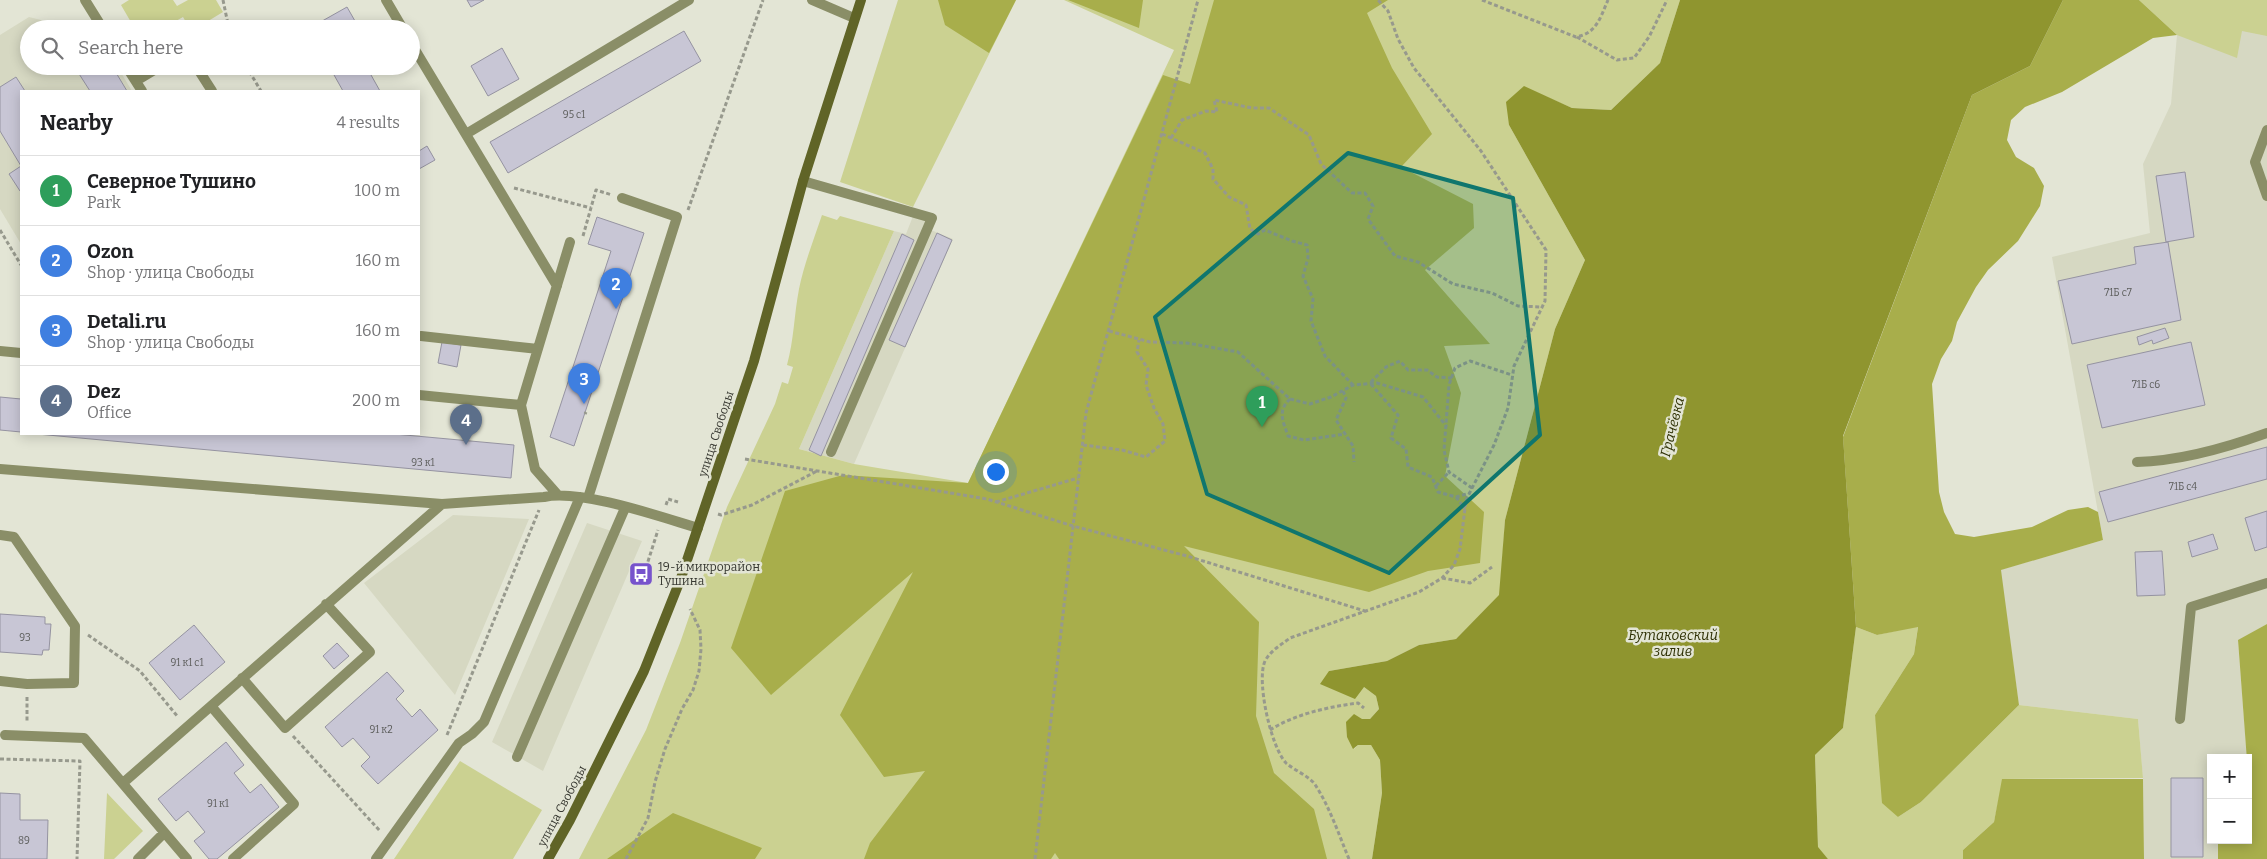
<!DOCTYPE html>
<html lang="en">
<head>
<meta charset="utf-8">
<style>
	:root { --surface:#fff; --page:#f2f2f2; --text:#202124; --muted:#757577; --line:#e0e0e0; --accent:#7c3aed }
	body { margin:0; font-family:Bitter,serif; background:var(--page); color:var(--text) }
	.controls { position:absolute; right:15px; bottom:15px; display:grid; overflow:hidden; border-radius:0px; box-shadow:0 2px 12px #0003 }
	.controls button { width:45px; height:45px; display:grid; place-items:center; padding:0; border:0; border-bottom:1px solid var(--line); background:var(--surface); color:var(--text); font:25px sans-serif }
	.you { position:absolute; left:995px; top:471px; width:18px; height:18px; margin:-12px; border:4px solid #fff; border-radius:50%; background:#1a73e8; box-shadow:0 0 0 8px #1a73e833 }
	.badge { display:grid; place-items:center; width:32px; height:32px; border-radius:50%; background:var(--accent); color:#fff; font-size:16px; font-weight:700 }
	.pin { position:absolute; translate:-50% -41px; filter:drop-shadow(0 1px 2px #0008) }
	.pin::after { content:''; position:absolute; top:26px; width:18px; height:15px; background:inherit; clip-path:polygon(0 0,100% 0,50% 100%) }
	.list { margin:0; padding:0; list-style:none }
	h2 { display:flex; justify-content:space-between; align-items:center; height:65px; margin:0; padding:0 20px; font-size:21px }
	h2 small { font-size:16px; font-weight:400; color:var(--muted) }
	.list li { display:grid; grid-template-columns:32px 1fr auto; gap:15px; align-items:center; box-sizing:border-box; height:70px; padding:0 20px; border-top:1px solid var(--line) }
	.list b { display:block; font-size:19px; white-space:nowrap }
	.list p { margin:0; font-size:16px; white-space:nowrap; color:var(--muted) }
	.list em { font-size:16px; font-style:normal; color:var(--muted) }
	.icon { flex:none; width:28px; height:28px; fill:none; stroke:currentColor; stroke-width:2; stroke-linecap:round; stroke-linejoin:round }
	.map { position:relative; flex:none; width:2267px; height:859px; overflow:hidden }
	.search { position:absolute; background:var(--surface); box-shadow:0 2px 12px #0003; left:20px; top:20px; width:400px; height:55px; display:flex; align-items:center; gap:12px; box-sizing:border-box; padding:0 18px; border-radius:28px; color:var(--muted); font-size:19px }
	.panel { position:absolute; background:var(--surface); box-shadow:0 2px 12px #0003; left:20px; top:90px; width:400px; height:345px; border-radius:0px }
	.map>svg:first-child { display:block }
	.built { fill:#d6d8c2 }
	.green { fill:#cbd191 }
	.forest { fill:#a8ae4b }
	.water { fill:#8f952f }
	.building { fill:#c8c6d5; stroke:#9593a1 }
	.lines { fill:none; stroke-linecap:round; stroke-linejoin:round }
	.path { stroke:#97998d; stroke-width:3; stroke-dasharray:4 2.5; stroke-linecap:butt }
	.lane { stroke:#8a8e67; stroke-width:10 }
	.secondary { stroke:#606427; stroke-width:10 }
	.marked { fill:#0f766e; fill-opacity:0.2; stroke:#0f766e; stroke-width:4; stroke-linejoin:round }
	.labels { text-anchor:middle; stroke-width:5; stroke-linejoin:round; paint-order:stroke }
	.number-label { font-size:10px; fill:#5b5c5a }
	.street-label { font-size:12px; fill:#373831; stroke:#e3e5d5 }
	.poi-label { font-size:12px; fill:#373831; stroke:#e3e5d5; text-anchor:start }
	.water-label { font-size:14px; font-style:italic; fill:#2f3105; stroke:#e3e5d5 }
</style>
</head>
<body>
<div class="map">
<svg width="2267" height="859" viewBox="0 0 2267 859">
	<rect width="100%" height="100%" fill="#e3e5d5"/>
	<path class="built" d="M2185 0H2267V624L2238 641 2247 758H2211V840H2218V859H2144L2143 779 2138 719 2019 705 2000 570 2103 540 2052 257 2150 233 2143 164 2171 104 2177 35Z
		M29 17 77 29H29V66H117L132 91H21V244L0 209V35Z
		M915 211 933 220 931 230 953 239 854 464 799 449 894 231 906 234Z
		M453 515 529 519 455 695 364 583Z
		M587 523 642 541 543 771 492 742Z"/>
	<path class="green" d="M129 0H173L177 6 188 0H216L223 12 195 29H190L183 17 162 29H135L121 5Z
		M898 0H1016L913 207 840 182Z
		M1064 0H1680L1660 63 1611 110 1572 108 1524 87 1509 125 1585 260 1555 329 1505 520 1500 595 1456 639 1419 645 1387 661 1329 671 1364 687 1376 696 1379 709 1370 719H1362L1354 749 1358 745H1371L1380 760 1382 793 1372 859H579L646 730 680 643 727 507 775 404 782 382 788 384 793 367 787 365C794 340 794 315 799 289 804 264 814 239 822 215L837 220 840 216 894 231 799 449 854 464 968 483 1174 50Z
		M2139 0H2267V36L2242 31 2237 58 2177 35Z
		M1918 626 1914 654 1875 715 1898 817 1921 802 2019 705 2138 719 2143 778 2003 779 1994 822 1963 850V859H1828L1818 848 1815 755 1843 728 1856 627 1877 635Z
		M460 761 542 810 513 859H394Z
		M107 793 143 831 114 859H104Z"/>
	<path class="forest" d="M938 0H1016L989 53 945 25Z
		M1068 0H1143L1139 28Z
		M1214 0H1388L1367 13 1392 68 1432 134 1401 167 1473 204 1474 228 1425 270 1490 344 1444 346 1461 393 1445 476 1484 512 1480 563 1428 571 1369 592 1184 546 1259 622 1256 716 1274 773 1314 809 1327 859H1059L1055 853 1051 859H864L870 843 925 771 884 777 840 715 913 572 771 695 731 648 785 491 843 475 968 483 1163 75 1190 84Z
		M2063 0H2139L2177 35 2153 38 2062 92 2025 107 2011 120 2007 140 2016 157 2034 168 2044 186 2040 206 2018 241 1988 270 1976 287 1957 322 1952 341 1941 359 1932 384 1939 492 1944 512 1955 534 1974 537 2032 527 2068 510 2088 507 2098 512 2103 540 2001 570 2019 705 1921 802 1898 817 1882 803 1875 715 1914 654 1918 627 1877 635 1856 627 1843 437 1972 95 2030 66Z
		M2267 624V859H2218V840H2248V814H2251L2238 640Z
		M2002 779H2143L2144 859H1963V850L1994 822Z
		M673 813 762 848 755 859H607Z"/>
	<path class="water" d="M1680 0H2063L2030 66 1972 95 1843 436 1856 627 1843 728 1815 755 1818 847 1828 859H1372L1382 793 1380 760 1371 745H1358L1353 749 1347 737 1346 722 1354 714 1362 719H1370L1379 709 1376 696 1364 687 1355 699 1320 684 1329 671 1387 661 1419 645 1456 639 1499 595 1505 520 1555 329 1585 260 1509 125 1506 102 1524 86 1572 108 1611 110 1660 63Z"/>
	<path class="building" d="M467 0H484L471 7Z
		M347 7 355 21 345 29H308Z
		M684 31 701 61 508 173 490 142Z
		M502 48 519 79 488 96 471 66Z
		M74 66H112L127 91H90Z
		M329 66H366L380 91H343Z
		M16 77 25 91H21V190L20 191 9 174 21 166 0 131V87Z
		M427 146 435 160 419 169V151Z
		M2185 172 2194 237 2166 242 2156 176Z
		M597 217 644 233 574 446 550 437 611 251 588 244Z
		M937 233 952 240 905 347 889 340Z
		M902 234 914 240 821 456 809 450Z
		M2168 242 2181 320 2072 344 2058 281 2136 264 2134 247Z
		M2165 328 2169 338 2153 344 2152 340 2139 345 2137 337Z
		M442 342 461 345 457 367 438 363Z
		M2191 342 2205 405 2102 428 2087 365Z
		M0 397 21 399V432L0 430Z
		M37 434H394L514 445 511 478Z
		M2267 447V479L2108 522 2099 492Z
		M2267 511V547L2255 551 2245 518Z
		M2213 534 2218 549 2192 557 2188 542Z
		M2162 551 2165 595 2137 596 2135 552Z
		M0 614 45 617V624H51L49 650H43L42 655 0 652Z
		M194 625 225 662 180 700 149 663Z
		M337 643 349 656 334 669 323 656Z
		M387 672 404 691 396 699 412 717 420 709 438 730 378 784 361 766 370 757 353 738 342 747 325 727Z
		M226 742 244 765 234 773 250 793 261 784 279 807 217 859H209L194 841 205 832 188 811 176 821 158 799Z
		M2171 778H2203V857H2171Z
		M0 793 20 794V820H48L47 859H0Z"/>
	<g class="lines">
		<path class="path" d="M223 0 229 29
			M1482 0 1576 37C1597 33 1600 18 1608 0
			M1577 37 1617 60 1634 58 1649 37 1667 0
			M246 66 261 91
			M1162 134 1205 153 1213 169V179L1229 197 1246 205 1250 229 1258 234 1265 230 1292 241 1307 245 1308 258 1303 276 1313 299 1311 321 1325 356 1353 385
			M1171 138 1182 120 1206 111 1217 112 1214 100 1252 108H1269L1309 135 1321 164 1352 193H1365L1373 206 1368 219 1395 256 1418 262 1453 284 1492 293 1518 306 1542 307
			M514 188 591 208
			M688 210 763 0
			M0 230 21 265
			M583 236 596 190 612 195
			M1109 331 1150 342 1187 343 1238 352 1290 399 1310 404 1331 397 1353 385 1377 383 1423 397 1447 427
			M1452 378 1437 377 1427 370H1408L1400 361 1386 367 1370 383 1398 415 1391 438 1406 449 1408 467 1432 477 1438 492 1456 497 1470 493
			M1343 391 1346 398 1336 420 1353 446 1354 462
			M1290 399C1277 411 1283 421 1288 436L1304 440 1345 434
			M585 414 586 412
			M1083 445 1122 450 1146 457 1165 441 1163 424 1154 408 1146 385 1148 369 1137 352 1139 340
			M745 459 987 499 1073 526 1187 556 1365 611
			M1436 486 1449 472
			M1472 488 1449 472 1444 450 1449 385 1455 368 1470 361 1512 375
			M1456 497 1465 509
			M996 502 1078 478
			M666 505 668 499 678 502
			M718 514 721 515 752 505 817 471
			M644 574 658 530
			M1442 578 1470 583 1492 567
			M88 635 140 671 178 717
			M27 697V723
			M1270 730C1295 714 1328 707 1358 703L1364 708
			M447 735 539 510
			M293 736 380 831
			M0 759 80 761 77 859
			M626 859 648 818 655 782 665 749 682 709 693 690 699 671 701 649 700 630 690 609
			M1035 859 1086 413 1198 0
			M1349 859C1339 835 1330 808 1316 786 1310 776 1295 771 1286 763 1271 747 1256 681 1265 661 1271 650 1281 645 1290 638L1419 592 1442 578 1454 565 1460 549 1466 500 1494 445 1508 408 1514 366 1545 301 1546 250 1481 151 1414 68 1398 39 1388 11 1378 0"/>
		<path class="lane" d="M85 0 103 29
			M386 0 403 29
			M812 0 854 18
			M411 43 557 286
			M126 66 142 91
			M196 66 212 91
			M136 81 161 66
			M2267 130 2255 162 2267 196
			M466 134 689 0
			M803 181 932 218 831 452
			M421 336 538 349
			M0 351 21 353
			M419 395 521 405
			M2137 462C2181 461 2226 448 2267 433
			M0 469 442 504 544 497C581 489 661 517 698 528
			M557 494 535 469 521 405 570 242
			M588 498 677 217 622 198
			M0 535 14 537 75 626 74 683 27 684 0 681
			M242 678 285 728 370 652 326 604
			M211 706 294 804 233 859
			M2180 719 2191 607 2267 583
			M5 735 84 738 187 859
			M517 757 625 508
			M123 783 442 504
			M138 859 164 833
			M376 859 459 743 472 734 484 722 580 497"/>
		<path class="secondary" d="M548 859 570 820 644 671 681 578 754 361 803 181 861 0"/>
	</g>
	<path class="marked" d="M1348 153 1513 198 1540 435 1389 573 1207 494 1155 317Z"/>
	<defs>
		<symbol id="bus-square" viewBox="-11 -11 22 22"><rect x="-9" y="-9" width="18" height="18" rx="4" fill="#7753cc" stroke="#e3e5d5"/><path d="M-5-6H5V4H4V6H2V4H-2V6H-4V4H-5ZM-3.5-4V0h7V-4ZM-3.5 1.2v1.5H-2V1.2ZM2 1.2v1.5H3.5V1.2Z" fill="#fff"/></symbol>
	</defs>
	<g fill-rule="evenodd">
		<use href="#bus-square" x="627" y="560" width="28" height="28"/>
	</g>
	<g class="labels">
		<g class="number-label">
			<text x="574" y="118">95 с1</text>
			<text x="2118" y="296">71Б с7</text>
			<text x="2146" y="388">71Б с6</text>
			<text x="423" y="466">93 к1</text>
			<text x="2183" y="490">71Б с4</text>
			<text x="25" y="641">93</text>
			<text x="187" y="666">91 к1 с1</text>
			<text x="381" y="733">91 к2</text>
			<text x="218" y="807">91 к1</text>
			<text x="24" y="844">89</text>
		</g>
		<g class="street-label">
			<text transform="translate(716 434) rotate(-72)" y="4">улица Свободы</text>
			<text transform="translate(562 806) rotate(-62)" y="4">улица Свободы</text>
		</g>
		<g class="poi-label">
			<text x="658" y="571">19-й микрорайон<tspan x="658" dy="14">Тушина</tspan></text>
		</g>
		<g class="water-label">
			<text transform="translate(1672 427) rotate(-76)" y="5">Грачёвка</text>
			<text x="1673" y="640">Бутаковский<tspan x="1673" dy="16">залив</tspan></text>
		</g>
	</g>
</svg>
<div class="controls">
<button>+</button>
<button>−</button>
</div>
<div class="you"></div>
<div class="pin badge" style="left:1262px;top:427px;background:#2e9e5b">1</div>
<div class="pin badge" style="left:616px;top:309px;background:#3f7fe0">2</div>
<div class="pin badge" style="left:584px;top:404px;background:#3f7fe0">3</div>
<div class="pin badge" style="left:466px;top:445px;background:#5c6f8a">4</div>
<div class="search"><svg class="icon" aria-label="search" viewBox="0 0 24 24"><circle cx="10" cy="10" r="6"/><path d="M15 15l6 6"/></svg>Search here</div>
<section class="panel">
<h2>Nearby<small>4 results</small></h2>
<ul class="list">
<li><span class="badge" style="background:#2e9e5b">1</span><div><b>Северное Тушино</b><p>Park</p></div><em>100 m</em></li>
<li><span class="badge" style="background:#3f7fe0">2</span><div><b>Ozon</b><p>Shop · улица Свободы</p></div><em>160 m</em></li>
<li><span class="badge" style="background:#3f7fe0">3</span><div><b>Detali.ru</b><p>Shop · улица Свободы</p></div><em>160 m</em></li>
<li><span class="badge" style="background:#5c6f8a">4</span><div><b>Dez</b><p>Office</p></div><em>200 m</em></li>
</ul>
</section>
</div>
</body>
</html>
